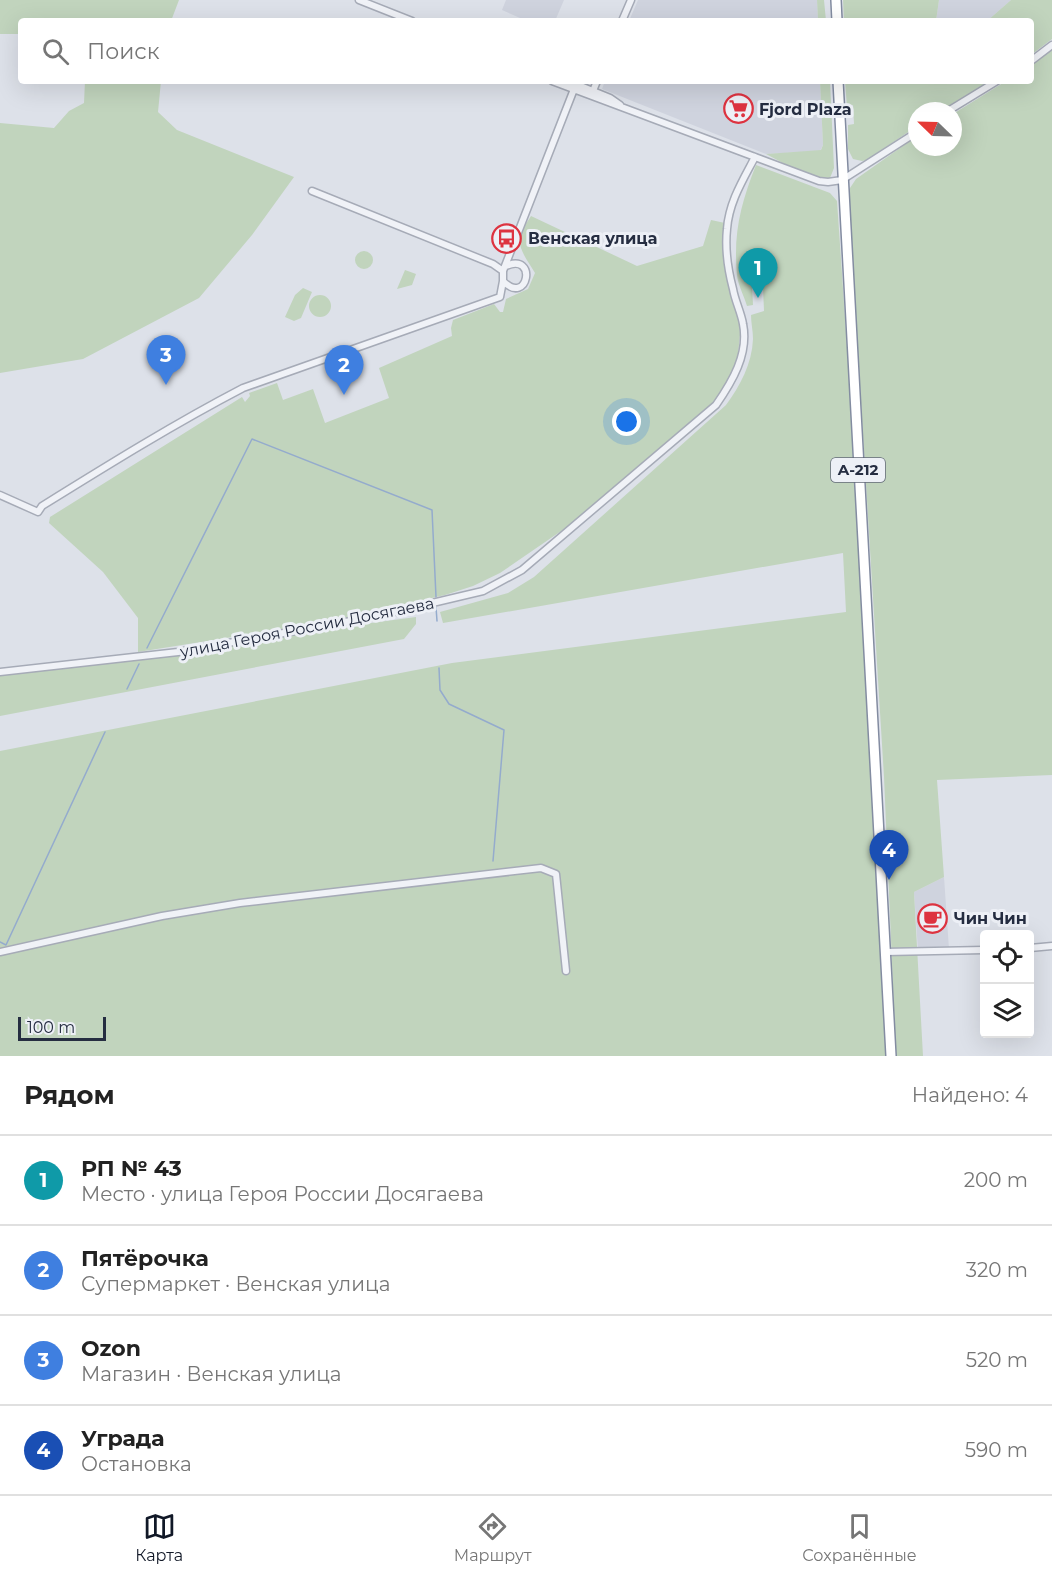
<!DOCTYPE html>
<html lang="ru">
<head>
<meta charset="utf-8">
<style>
	:root { --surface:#fff; --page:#f6f6f6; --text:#222; --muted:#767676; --line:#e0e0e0; --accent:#111827 }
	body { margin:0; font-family:Montserrat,sans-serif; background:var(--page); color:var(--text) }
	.controls { position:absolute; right:18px; bottom:18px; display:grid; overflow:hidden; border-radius:6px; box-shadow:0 6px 24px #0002 }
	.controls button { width:54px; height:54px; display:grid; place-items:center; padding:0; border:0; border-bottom:2px solid var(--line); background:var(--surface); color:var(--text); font:30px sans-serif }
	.compass { position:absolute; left:908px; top:102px; width:54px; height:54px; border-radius:50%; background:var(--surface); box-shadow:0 6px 24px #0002; rotate:293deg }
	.scale { position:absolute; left:18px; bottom:15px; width:88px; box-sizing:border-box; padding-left:6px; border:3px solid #252d41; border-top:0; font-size:16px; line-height:21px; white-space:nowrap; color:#252d41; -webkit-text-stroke:4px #edf0f6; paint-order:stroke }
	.you { position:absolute; left:627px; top:422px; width:21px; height:21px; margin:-15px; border:4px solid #fff; border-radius:50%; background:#1a73e8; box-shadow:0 0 0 9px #1a73e833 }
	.badge { display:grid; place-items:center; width:39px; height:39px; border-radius:50%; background:var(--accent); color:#fff; font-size:20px; font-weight:700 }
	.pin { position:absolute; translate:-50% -50px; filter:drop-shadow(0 2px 3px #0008) }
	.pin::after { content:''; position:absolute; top:32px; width:21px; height:18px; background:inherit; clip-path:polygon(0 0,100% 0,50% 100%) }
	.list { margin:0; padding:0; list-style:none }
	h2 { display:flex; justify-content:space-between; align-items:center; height:78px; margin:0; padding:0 24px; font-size:26px }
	h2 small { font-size:20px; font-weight:400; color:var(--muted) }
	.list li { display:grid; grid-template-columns:39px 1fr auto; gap:18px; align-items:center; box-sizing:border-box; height:90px; padding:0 24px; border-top:2px solid var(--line) }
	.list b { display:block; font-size:22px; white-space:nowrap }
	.list p { margin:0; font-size:20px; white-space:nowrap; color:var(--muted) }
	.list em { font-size:20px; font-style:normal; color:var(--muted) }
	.icon { flex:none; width:33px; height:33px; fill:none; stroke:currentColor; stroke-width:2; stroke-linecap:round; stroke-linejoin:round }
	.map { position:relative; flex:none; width:1052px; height:1056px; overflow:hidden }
	.search { position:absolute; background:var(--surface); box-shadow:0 6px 24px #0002; left:18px; right:18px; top:18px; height:66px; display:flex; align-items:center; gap:15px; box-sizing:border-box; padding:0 21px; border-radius:6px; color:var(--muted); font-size:22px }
	.sheet { height:438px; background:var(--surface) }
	nav { display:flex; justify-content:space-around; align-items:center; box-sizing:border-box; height:84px; border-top:2px solid var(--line); background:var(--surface); font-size:16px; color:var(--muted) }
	nav a { display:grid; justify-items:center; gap:3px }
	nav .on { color:var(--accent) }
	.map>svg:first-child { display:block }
	.built { fill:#cfd3de }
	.green { fill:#c1d4bd }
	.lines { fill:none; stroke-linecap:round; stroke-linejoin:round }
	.stream { stroke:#94abcd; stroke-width:1.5 }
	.minor-casing { stroke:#a6abb7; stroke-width:9 }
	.highway-casing { stroke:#838ca1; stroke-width:12 }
	.minor { stroke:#f0f2f7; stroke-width:6 }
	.highway { stroke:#fff; stroke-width:9 }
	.labels { text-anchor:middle; stroke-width:6; stroke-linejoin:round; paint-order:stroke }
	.shield { fill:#edf0f6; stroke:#616877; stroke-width:1.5 }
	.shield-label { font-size:15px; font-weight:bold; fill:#252d41 }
	.poi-label { font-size:16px; font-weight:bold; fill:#252d41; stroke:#edf0f6; text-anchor:start }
	.street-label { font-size:16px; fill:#252d41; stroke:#edf0f6 }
</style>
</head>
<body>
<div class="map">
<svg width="1052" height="1056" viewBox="0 0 1052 1056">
	<rect width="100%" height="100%" fill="#dde1e9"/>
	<path class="built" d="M506 0H564L555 21H527L502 10Z
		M638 0H817L818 21H629Z
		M939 0H1011L987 21H936Z
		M605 81H820L823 145 820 151 766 154 602 89Z
		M944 877 949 949 918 950 914 892Z"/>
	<path class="green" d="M0 0H179L171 21H21V34H0Z
		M817 0H824L826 21H818Z
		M843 0H939L936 21H844Z
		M1011 0H1052V39L1031 55V21H987Z
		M1052 50V775L937 780 944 877 914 892 923 1056H896L884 777 848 191 856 179 917 136V147H953V114L1006 81H1031V64Z
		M85 81H161L158 112 177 130 294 177 252 235 199 298 83 359 0 373V123L54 128 69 111 84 103Z
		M820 81H830L834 168 830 178 823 180 796 170 766 154 821 150 823 145Z
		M845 81H990L940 111H917V126L867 160 862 161 853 159 848 149V125L854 124 853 105 847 107Z
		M756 165 830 193 837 201 861 551 886 1056H0V751L452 663 846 612 843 553 443 623 440 612 508 593 534 577 726 405C740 386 752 364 753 339 753 331 751 323 751 315L764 311 763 287H752L753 305 747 306C744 296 738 285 737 275 733 233 741 203 756 165Z
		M531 216 637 266 703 246 711 220 725 223 723 244 727 273 741 326 737 363 730 382 714 404 637 470 567 527 500 573 473 586 445 595 321 623 138 652V618L103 572 49 523 50 517 242 397 245 402 250 396 249 393 277 383 283 400 313 389 325 423 389 398 379 368 452 336 451 328 453 320 494 304 500 312H503L506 299 528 289 535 273C528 261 515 246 521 232 523 227 528 221 531 216Z
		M355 260a9 9 0 1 1 18 0a9 9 0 1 1-18 0Z
		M405 270 416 274 412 285 397 289Z
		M303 288 312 292 301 318 294 321 285 317 295 295Z
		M309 306a11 11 0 1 1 22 0a11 11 0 1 1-22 0Z
		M416 617V624L404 639 0 716V672Z"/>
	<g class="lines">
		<path class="stream" d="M436 607 437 621
			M147 648 252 439 432 510 436 597
			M439 668 440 690 449 704 504 730 493 861
			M127 689 139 664
			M0 942 6 945 105 732"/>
		<defs>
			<path id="minor" d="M359 0 412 21
				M622 21 631 0
				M1031 61 1052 45
				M552 81 819 181 828 182 842 180 917 132
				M568 81 610 98 620 105
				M593 91 597 81
				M948 111 997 81
				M312 191 493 264 503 271
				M506 266C538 252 528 307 503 281V271L576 84
				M0 495 38 512 42 506C108 465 174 424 243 388L500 297 503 281
				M0 672 178 652 373 617 483 591 522 570 716 405C732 382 749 354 743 324 741 312 735 301 733 289 728 270 725 248 727 229 729 202 743 180 755 157
				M1030 948 1052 946
				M0 952 162 916 240 903 541 868 556 874 566 971
				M885 952 984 950"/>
			<path id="highway" d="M836 0 837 21
				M838 81 891 1056"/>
		</defs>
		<use href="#minor" class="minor-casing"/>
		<use href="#highway" class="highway-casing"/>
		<use href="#minor" class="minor"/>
		<use href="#highway" class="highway"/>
	</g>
	<defs>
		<symbol id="supermarket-ring" viewBox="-11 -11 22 22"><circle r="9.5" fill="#edf0f6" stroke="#dd3340" stroke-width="1.5"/><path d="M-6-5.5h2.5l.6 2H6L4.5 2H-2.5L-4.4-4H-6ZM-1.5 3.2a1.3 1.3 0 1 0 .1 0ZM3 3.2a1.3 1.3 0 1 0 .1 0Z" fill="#dd3340"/></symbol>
		<symbol id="bus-ring" viewBox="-11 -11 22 22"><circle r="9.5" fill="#edf0f6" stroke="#dd3340" stroke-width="1.5"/><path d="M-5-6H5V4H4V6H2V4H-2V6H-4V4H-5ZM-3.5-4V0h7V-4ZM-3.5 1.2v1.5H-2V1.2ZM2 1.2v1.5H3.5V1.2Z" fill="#dd3340"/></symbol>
		<symbol id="cafe-ring" viewBox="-11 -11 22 22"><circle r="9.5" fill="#edf0f6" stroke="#dd3340" stroke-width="1.5"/><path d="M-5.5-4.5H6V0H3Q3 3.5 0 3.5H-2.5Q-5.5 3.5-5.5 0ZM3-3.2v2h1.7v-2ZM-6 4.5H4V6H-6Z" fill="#dd3340"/></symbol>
	</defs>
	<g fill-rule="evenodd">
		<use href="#supermarket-ring" x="722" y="92" width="33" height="33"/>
		<use href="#bus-ring" x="490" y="222" width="33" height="33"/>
		<use href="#cafe-ring" x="916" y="902" width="33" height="33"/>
	</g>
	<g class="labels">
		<rect class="shield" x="831" y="458" width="54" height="24" rx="4.5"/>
		<g class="shield-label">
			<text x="858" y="475">А-212</text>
		</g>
		<g class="poi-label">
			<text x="759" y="115">Fjord Plaza</text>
			<text x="528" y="244">Венская улица</text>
			<text x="954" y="924">Чин Чин</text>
		</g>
		<g class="street-label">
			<text transform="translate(307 627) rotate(-11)" y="6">улица Героя России Досягаева</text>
		</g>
	</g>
</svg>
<div class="controls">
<button><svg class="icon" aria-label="locate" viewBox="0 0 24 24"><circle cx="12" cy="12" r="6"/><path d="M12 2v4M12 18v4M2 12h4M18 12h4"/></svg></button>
<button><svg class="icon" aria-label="layers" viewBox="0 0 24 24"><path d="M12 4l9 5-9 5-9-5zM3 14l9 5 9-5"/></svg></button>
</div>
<svg class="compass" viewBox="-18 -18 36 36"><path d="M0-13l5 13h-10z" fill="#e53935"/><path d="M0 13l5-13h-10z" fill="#767676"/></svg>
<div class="scale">100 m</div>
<div class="you"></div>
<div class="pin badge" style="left:758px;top:298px;background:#0f9aa8">1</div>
<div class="pin badge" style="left:344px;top:395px;background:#3f7fe0">2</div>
<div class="pin badge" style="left:166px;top:385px;background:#3f7fe0">3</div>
<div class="pin badge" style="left:889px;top:880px;background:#1a4fb4">4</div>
<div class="search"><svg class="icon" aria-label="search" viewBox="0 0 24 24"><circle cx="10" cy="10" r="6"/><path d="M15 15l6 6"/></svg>Поиск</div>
</div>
<section class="sheet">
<h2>Рядом<small>Найдено: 4</small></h2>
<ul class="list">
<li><span class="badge" style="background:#0f9aa8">1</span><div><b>РП № 43</b><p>Место · улица Героя России Досягаева</p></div><em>200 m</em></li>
<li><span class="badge" style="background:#3f7fe0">2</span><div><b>Пятёрочка</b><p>Супермаркет · Венская улица</p></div><em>320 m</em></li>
<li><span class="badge" style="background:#3f7fe0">3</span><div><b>Ozon</b><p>Магазин · Венская улица</p></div><em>520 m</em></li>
<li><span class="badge" style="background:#1a4fb4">4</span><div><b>Уграда</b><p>Остановка</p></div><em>590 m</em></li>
</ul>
</section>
<nav>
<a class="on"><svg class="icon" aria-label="map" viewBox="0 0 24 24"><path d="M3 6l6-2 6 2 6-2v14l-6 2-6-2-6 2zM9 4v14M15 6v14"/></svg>Карта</a>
<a><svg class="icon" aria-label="directions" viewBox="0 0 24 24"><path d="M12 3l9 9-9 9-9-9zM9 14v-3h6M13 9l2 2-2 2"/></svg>Маршрут</a>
<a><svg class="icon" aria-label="saved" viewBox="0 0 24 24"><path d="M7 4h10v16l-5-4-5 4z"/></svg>Сохранённые</a>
</nav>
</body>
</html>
